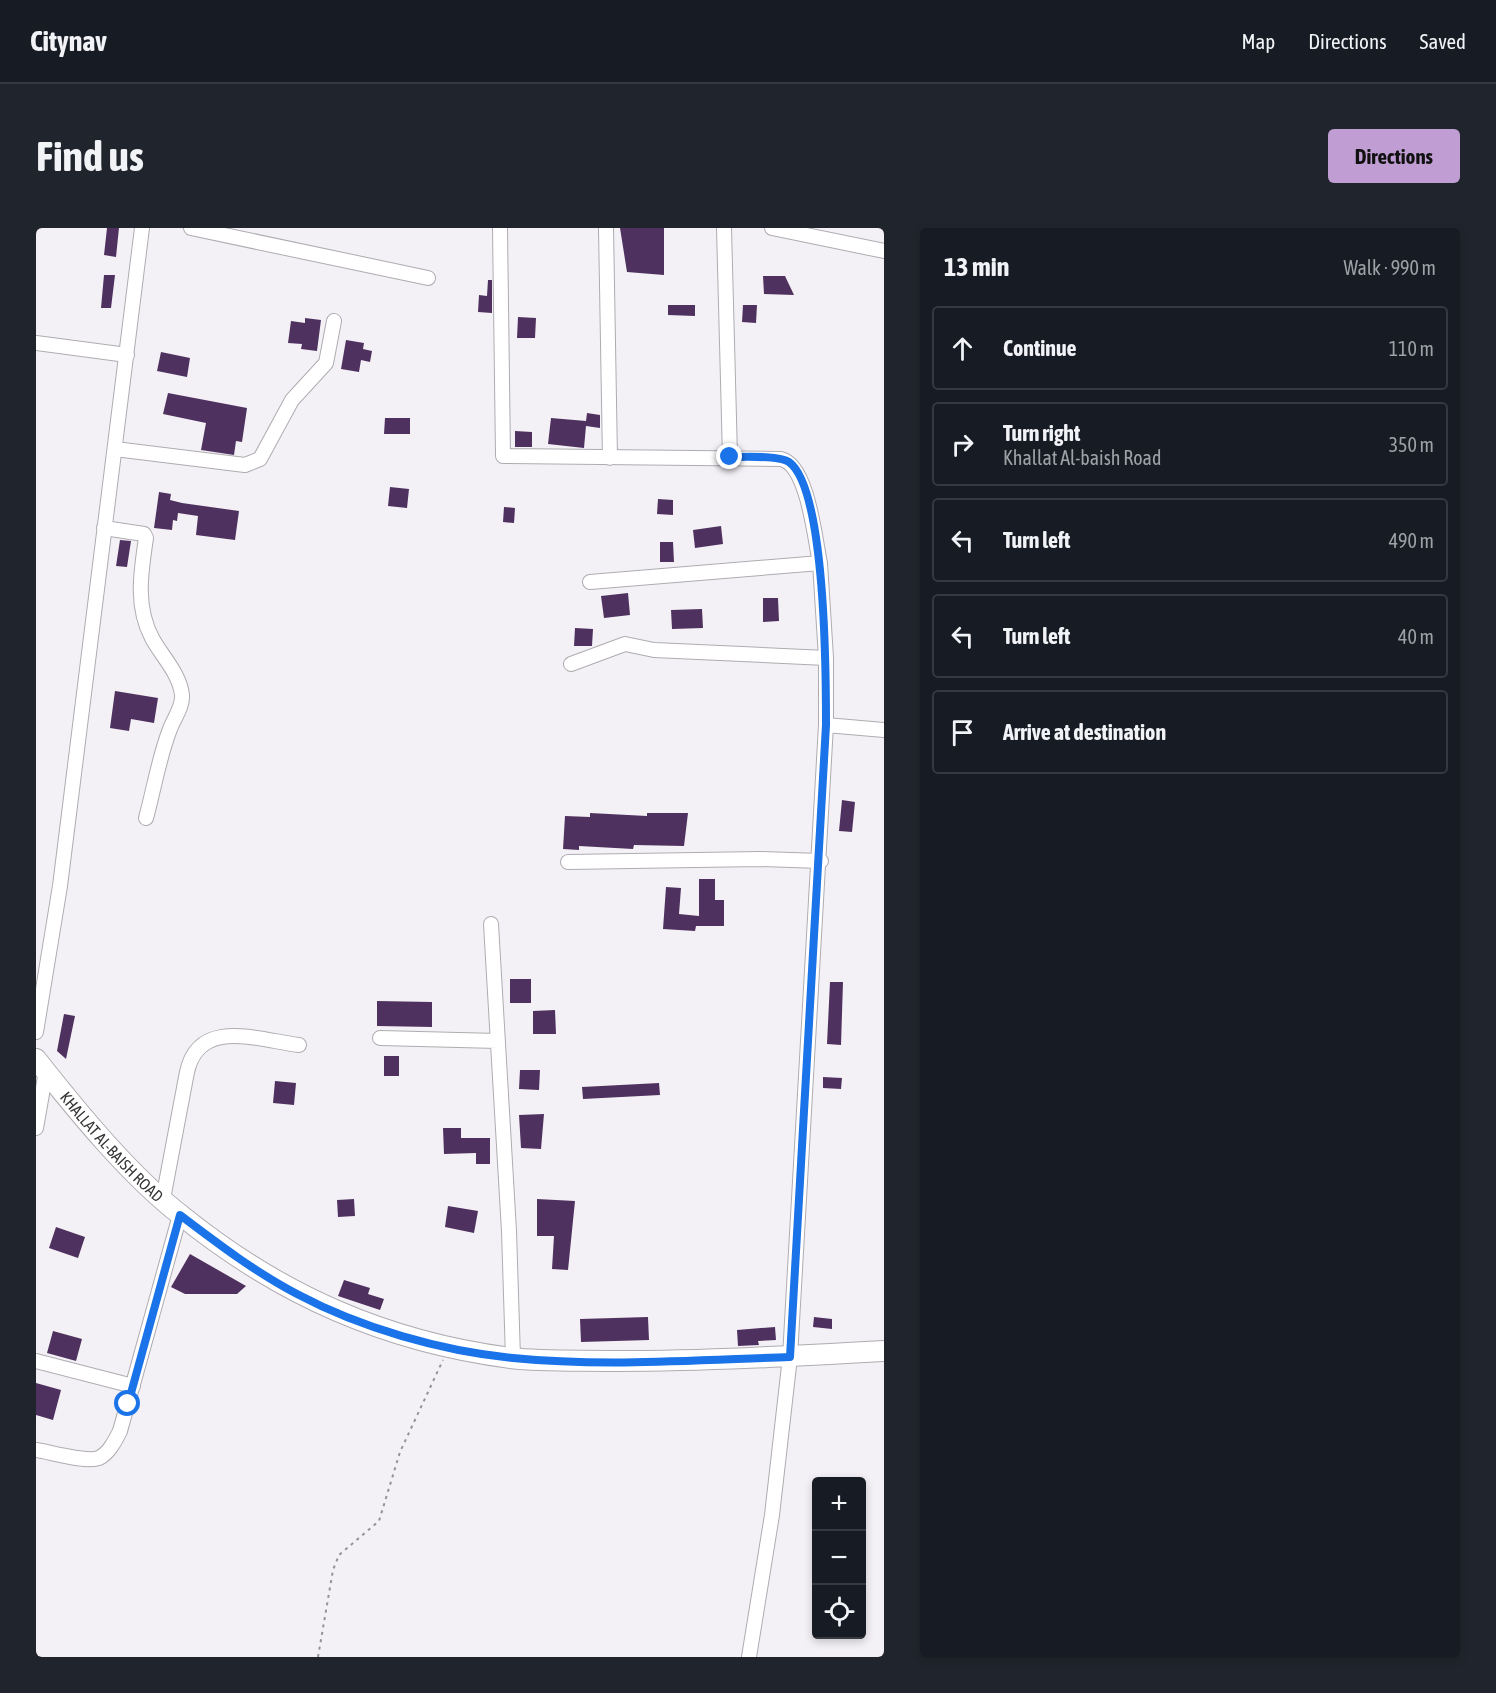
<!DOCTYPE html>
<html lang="en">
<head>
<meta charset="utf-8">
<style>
	:root { --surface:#171b24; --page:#20242c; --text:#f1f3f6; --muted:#9ea1a6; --line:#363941; --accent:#c09ed3 }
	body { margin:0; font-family:"Asap Condensed",sans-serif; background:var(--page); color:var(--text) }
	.controls { position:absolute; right:18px; bottom:18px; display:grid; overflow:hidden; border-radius:6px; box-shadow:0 3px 9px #0003 }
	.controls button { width:54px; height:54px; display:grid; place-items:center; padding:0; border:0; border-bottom:2px solid var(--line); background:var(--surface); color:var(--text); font:30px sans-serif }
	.stop { position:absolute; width:18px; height:18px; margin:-14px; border:4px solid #1a73e8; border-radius:50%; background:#fff }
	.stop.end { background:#1a73e8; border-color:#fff; box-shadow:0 2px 6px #0008 }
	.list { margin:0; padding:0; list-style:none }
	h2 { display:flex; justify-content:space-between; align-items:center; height:78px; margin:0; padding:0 24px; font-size:26px }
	h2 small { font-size:20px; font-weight:400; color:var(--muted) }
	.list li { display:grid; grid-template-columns:39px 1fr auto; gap:18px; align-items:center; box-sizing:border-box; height:84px; margin:0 12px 12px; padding:0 12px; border:2px solid var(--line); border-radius:6px }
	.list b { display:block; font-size:22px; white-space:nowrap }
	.list p { margin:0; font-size:20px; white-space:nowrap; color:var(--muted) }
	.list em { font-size:20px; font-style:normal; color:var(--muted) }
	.icon { flex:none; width:33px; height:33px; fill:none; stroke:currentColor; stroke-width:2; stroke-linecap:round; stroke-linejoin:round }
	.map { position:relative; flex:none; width:848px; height:1429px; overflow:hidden; border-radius:6px }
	header { display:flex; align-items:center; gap:36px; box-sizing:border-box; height:84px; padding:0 30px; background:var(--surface); border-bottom:2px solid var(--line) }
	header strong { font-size:28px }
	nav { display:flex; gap:33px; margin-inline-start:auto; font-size:21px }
	.intro { display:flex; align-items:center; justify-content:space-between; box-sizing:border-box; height:144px; padding:0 36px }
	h1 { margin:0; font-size:42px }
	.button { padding:15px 27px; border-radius:6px; background:var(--accent); color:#111; font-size:21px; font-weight:700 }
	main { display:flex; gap:36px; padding:0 36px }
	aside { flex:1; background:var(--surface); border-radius:6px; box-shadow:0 3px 9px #0003 }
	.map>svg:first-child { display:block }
	.building { fill:#4f315f }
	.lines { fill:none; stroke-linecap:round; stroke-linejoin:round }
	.street-casing { stroke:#afacb1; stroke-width:16 }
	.secondary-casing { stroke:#afacb1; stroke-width:22 }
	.path { stroke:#949295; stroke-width:2; stroke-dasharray:3 4.5; stroke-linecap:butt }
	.street { stroke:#fff; stroke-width:14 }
	.secondary { stroke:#fff; stroke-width:20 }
	.route { stroke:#1a73e8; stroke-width:8 }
	.labels { text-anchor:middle; stroke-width:6; stroke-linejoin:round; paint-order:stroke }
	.street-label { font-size:16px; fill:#363537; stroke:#fff }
</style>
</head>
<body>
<header>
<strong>Citynav</strong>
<nav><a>Map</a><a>Directions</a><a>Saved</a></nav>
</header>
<div class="intro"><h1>Find us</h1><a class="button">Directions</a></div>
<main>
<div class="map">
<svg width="848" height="1429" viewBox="0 0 848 1429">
	<rect width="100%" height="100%" fill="#f4f1f6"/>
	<path class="building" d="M71 0H83L80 29 68 27Z
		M584 0H628V47L591 44Z
		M68 47H79L75 80H65Z
		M727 48H749L758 67 728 66Z
		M452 52H456V85L442 84 443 67 451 68Z
		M632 77H659V88L632 87Z
		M707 77H721L720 95 706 94Z
		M482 89 500 90 499 110H481Z
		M269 90 285 92 281 123 265 121 266 116 252 115 255 93 269 95Z
		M310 112 328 115 327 121 336 123 334 134 325 132 323 144 305 141Z
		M125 124 154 130 151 149 121 143Z
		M132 165 211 180 206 214 200 213 198 227 165 222 170 195 127 186Z
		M551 185 564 187V200L550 198 548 220 512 216 515 190 550 193Z
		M349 190H374V206H348Z
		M479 203 496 204V219H479Z
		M354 259 373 261 371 280 352 278Z
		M123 264 135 266 134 272 146 275 203 283 199 312 160 307 162 288 142 285 141 293 137 292 136 302 118 300Z
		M622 271 637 272V287L621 286Z
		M468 279 479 280 478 295 467 294Z
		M685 298 687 316 659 320 657 302Z
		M84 312 95 313 91 339 80 338Z
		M624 314H637L638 334H624Z
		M592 365 594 387 568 390 565 368Z
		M727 370H742L743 393 727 394Z
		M666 381 667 400 636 401 635 382Z
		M539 400 557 401 556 418H538Z
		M79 463 122 470 118 495 95 491 93 503 74 500Z
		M806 572 819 574 816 604 803 603Z
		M554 585 611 588V585H652L648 618 598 617 597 621 543 618V622L527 621 529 588 554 589Z
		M663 651H679V672H688V698H660L659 703 627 701 630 659 645 660 643 686 663 688Z
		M474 751H495V775H474Z
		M794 754H807L805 817 791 816Z
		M341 773 396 774V799L341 798Z
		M519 782 520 806H497V783Z
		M28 786 39 788 30 831 21 823Z
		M348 828H363V848H348Z
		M484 842H504L503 862 483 861Z
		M787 849 806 850 805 861 787 860Z
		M239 853 260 855 258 877 237 875Z
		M623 855 624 867 547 871 546 859Z
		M508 886 505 921 485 920 483 887Z
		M407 900H425V910H454V936H440V925L408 926Z
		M318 971 319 988 302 989 301 972Z
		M501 971 539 973 532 1042 516 1041 518 1008H501Z
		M412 978 442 983 438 1005 409 999Z
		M20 999 49 1009 42 1030 13 1020Z
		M154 1026 210 1058 201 1066H149L135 1059Z
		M308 1052 334 1060 332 1066 348 1071 344 1082 302 1068Z
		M612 1089 613 1112 545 1114 544 1091Z
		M778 1089 796 1091V1101L777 1099Z
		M739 1099 740 1112 722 1113 723 1117 702 1118 701 1102Z
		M17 1103 46 1111 40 1133 11 1125Z
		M0 1155 25 1162 17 1192 0 1187Z"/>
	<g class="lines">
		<defs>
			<path id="street" d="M155 0 392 50
				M464 0 467 228 745 231C772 237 779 312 784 335L554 354
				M570 0 574 230
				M688 0 694 229
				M736 0 848 23
				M0 115 91 127
				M79 221 209 237 224 231 256 172 290 135 298 93
				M68 300 108 306 110 310C105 344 99 378 116 410 125 427 144 446 146 467 147 479 138 490 134 501 123 529 118 561 110 590
				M535 436 589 416 618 422 790 430
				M790 497 848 502
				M532 634 724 631 785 633
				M455 696 473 1003 477 1130
				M0 804 24 658 106 0
				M344 810 462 813
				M0 900 10 843
				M127 971 151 844C163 789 222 812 263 817
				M0 1133 97 1158
				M0 1222C14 1224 50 1235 63 1230 73 1225 79 1213 84 1203L144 987
				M713 1429 736 1287 754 1129 790 497V430L784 335"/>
			<g id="secondary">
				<path id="s1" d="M0 831C41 883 94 948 146 988 244 1067 350 1114 475 1130 510 1134 546 1132 580 1133 670 1133 759 1128 848 1123"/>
			</g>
		</defs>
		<use href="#street" class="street-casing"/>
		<use href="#secondary" class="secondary-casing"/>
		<path class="path" d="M282 1429 297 1342 303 1327 343 1293 364 1224 407 1132"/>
		<use href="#street" class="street"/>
		<use href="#secondary" class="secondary"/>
	</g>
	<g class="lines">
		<path class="route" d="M92 1176 144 987C181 1015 219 1044 261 1066 325 1100 405 1123 477 1130 568 1139 663 1132 754 1129L790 497C790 450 790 261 753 234 743 227 707 229 694 229"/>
	</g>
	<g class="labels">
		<g class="street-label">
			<text dy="6" stroke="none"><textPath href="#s1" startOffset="116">KHALLAT AL-BAISH ROAD</textPath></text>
		</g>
	</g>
</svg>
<div class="controls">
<button>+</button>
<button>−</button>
<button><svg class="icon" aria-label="locate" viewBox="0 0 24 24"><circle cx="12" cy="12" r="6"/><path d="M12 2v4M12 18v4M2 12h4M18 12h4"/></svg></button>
</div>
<div class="stop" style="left:92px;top:1176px"></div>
<div class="stop end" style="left:694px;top:229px"></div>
</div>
<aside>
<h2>13 min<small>Walk · 990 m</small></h2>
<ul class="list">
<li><svg class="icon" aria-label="ahead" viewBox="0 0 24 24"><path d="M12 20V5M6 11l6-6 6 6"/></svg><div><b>Continue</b></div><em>110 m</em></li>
<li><svg class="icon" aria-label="right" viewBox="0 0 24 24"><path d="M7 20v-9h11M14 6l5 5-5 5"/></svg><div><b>Turn right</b><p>Khallat Al-baish Road</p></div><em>350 m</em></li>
<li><svg class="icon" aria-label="left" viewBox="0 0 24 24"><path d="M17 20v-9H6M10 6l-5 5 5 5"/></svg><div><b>Turn left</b></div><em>490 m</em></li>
<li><svg class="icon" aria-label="left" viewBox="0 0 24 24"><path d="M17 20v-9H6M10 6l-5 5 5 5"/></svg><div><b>Turn left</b></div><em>40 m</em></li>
<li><svg class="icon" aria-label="arrive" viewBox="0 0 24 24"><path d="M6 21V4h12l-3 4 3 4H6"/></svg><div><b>Arrive at destination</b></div></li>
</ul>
</aside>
</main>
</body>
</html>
